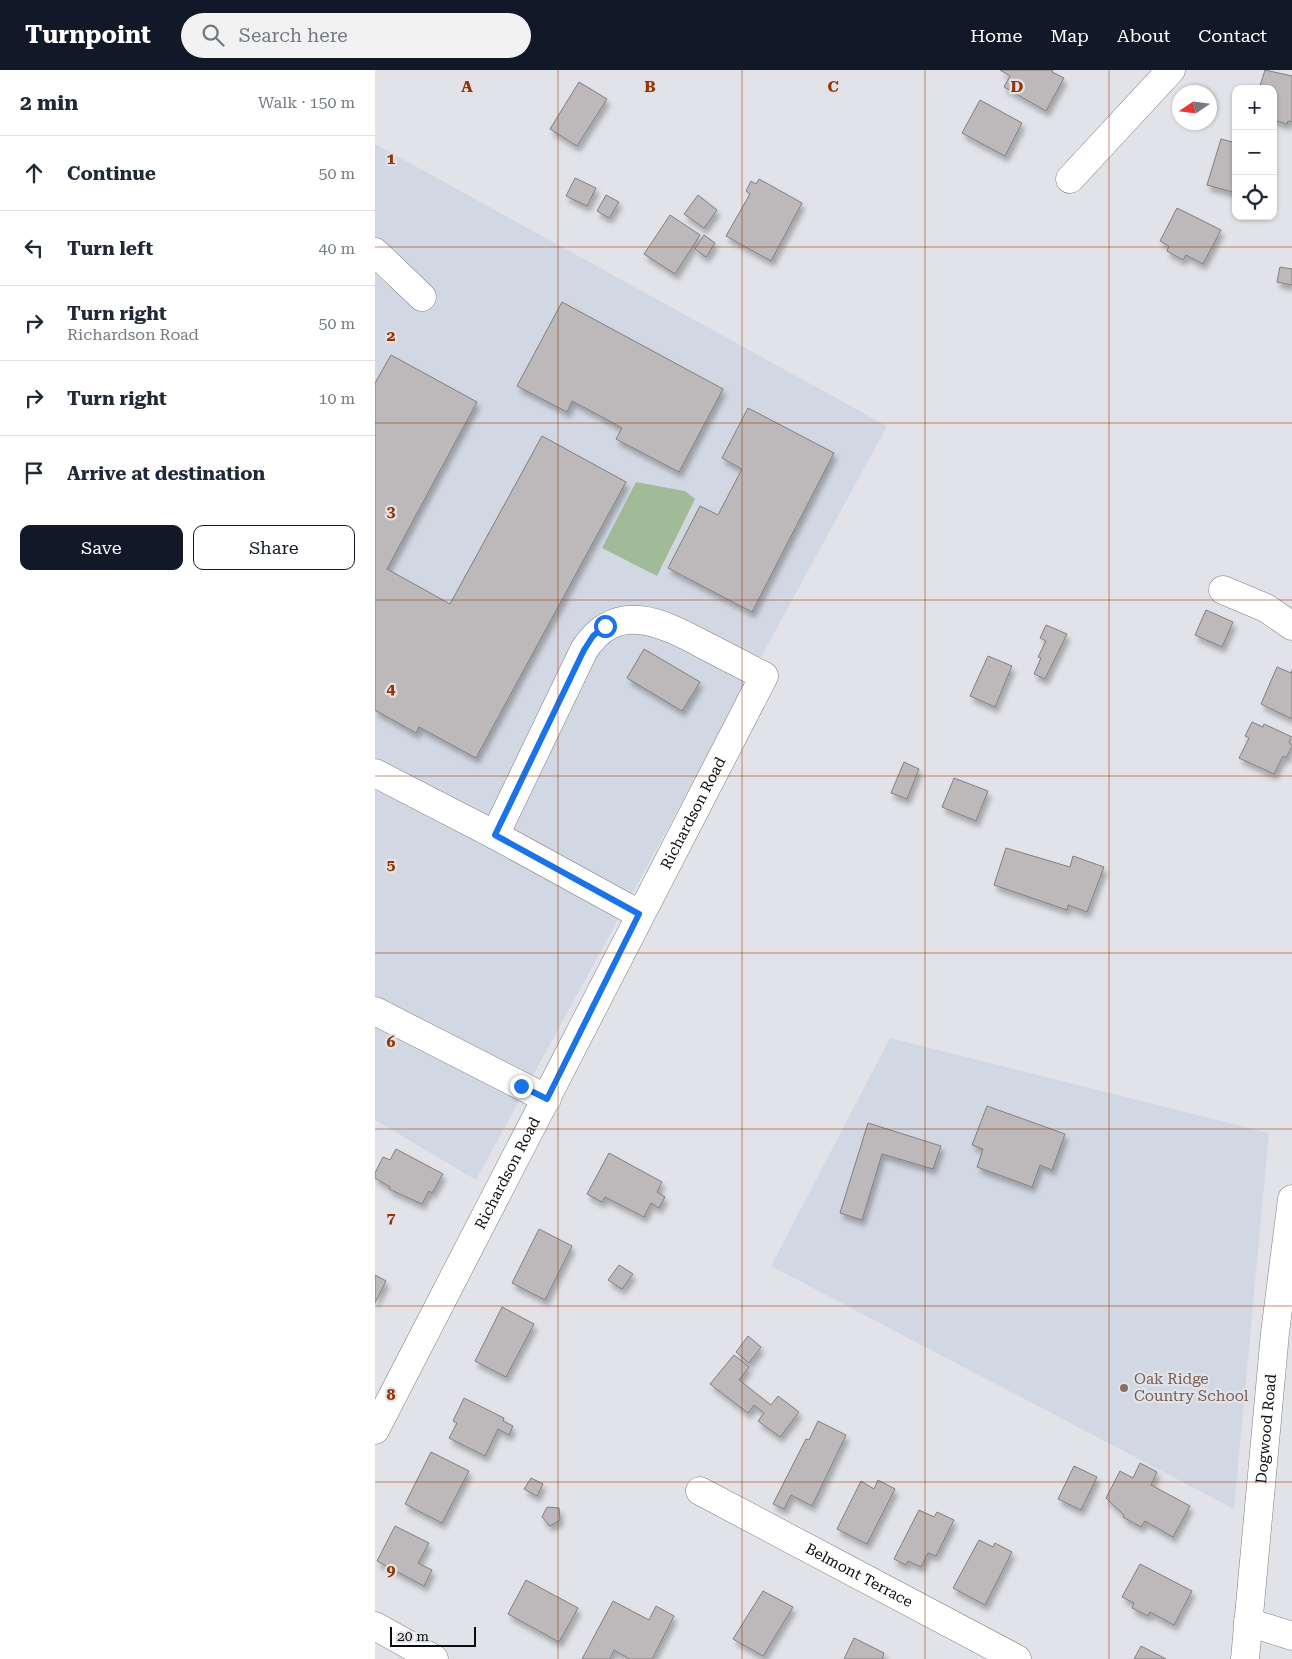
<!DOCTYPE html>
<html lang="en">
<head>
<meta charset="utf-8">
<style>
	:root { --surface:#fff; --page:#f2f2f3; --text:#1f2937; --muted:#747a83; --line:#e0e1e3; --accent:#111827 }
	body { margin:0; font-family:"Roboto Serif",serif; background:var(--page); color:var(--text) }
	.controls { position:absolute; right:15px; top:15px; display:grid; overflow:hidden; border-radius:10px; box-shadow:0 1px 4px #0004 }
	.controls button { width:45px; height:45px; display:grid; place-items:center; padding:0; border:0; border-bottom:1px solid var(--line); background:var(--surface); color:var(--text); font:25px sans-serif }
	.compass { position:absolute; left:797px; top:15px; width:45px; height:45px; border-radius:50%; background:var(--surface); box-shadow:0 1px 4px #0004; rotate:257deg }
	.scale { position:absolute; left:15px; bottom:12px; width:86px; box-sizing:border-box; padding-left:5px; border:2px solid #0b0c0d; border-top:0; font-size:14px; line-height:18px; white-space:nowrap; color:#0b0c0d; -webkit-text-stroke:4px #e1e3e8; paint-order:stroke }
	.stop { position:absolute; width:15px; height:15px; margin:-11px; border:4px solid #1a73e8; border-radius:50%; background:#fff }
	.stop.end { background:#1a73e8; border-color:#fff; box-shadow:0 1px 5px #0008 }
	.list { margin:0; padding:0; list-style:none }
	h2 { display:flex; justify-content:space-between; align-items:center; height:65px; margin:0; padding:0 20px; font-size:21px }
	h2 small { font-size:16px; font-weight:400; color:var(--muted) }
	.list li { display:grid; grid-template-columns:32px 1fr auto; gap:15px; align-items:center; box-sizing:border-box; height:75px; padding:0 20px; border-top:1px solid var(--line) }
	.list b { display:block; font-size:19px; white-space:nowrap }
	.list p { margin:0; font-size:16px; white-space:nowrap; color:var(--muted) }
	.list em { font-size:16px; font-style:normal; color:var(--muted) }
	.actions { display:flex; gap:10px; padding:15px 20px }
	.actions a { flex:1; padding:11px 0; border:1px solid var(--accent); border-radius:10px; text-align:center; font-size:18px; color:var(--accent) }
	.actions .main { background:var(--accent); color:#fff }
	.icon { flex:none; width:28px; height:28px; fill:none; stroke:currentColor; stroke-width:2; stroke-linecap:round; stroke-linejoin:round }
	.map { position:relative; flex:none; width:917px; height:1589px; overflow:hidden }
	header { display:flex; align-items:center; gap:30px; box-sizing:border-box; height:70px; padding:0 25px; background:var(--accent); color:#fff }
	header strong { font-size:24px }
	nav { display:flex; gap:28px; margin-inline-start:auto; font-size:18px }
	.search { width:350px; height:45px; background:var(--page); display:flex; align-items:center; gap:12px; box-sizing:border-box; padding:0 18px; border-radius:28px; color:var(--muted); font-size:19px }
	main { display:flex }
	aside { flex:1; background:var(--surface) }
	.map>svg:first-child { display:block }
	.built { fill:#d2d8e3 }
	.green { fill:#a1bb98 }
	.building { fill:#bdb8ba; stroke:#837e80; filter:url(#shadow) }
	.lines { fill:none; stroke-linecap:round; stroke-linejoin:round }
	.minor-casing { stroke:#7e7f84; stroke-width:29 }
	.major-casing { stroke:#7e7f84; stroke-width:29 }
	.minor { stroke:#fff; stroke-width:28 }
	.major { stroke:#fff; stroke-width:28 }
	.route { stroke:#1a73e8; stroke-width:6 }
	.grid { fill:none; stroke:#983301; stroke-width:1; stroke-opacity:0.55 }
	.education-dot { fill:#8d6e63; stroke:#e1e3e8; stroke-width:2 }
	.labels { text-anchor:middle; stroke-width:4.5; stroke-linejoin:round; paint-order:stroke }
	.street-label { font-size:15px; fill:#0b0c0d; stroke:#e1e3e8 }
	.education-label { font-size:15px; fill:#785e54; stroke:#e1e3e8; text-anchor:start }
	.grid-label { font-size:16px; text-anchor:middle; font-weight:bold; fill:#983301; stroke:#e1e3e8; stroke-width:4.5; stroke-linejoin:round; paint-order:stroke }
</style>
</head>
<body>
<header>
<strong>Turnpoint</strong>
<div class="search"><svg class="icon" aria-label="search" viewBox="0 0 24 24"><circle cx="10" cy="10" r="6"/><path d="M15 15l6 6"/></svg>Search here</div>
<nav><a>Home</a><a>Map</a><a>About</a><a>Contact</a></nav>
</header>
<main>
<aside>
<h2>2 min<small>Walk · 150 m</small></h2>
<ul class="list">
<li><svg class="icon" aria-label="ahead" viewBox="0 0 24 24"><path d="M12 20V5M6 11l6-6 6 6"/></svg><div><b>Continue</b></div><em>50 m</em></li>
<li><svg class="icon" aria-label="left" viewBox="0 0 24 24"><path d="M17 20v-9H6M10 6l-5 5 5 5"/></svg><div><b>Turn left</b></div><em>40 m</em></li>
<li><svg class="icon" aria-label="right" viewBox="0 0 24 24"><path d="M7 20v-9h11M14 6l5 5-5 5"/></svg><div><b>Turn right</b><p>Richardson Road</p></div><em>50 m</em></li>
<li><svg class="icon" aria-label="right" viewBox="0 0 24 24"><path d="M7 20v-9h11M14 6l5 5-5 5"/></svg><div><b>Turn right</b></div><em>10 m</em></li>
<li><svg class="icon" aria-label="arrive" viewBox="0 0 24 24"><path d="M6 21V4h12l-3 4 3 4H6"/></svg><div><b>Arrive at destination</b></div></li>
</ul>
<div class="actions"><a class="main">Save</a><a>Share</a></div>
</aside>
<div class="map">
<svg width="917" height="1589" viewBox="0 0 917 1589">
	<defs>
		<filter id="shadow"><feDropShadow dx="3" dy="5.5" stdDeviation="2.5" flood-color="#0004"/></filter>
	</defs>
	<rect width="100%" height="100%" fill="#e1e3e8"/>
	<path class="built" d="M0 74 512 356 101 1110 0 1050Z
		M515 968 894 1063 859 1439 396 1196Z"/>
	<path class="green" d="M261 412 310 421 320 429 282 506 227 478Z"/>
	<path class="building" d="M625 0H678L677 2 689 8 671 41 629 17 635 6Z
		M890 0 917 6V52L913 51 912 54 898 50V19H884Z
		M204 12 232 29 202 76 175 59Z
		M605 30 647 53 630 86 587 63Z
		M846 69 861 73V123L832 115Z
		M200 108 221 118 212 136 191 126Z
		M384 109 427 133 396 191 351 166 375 124 371 121 376 111 381 114Z
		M231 125 244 132 234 148 222 141Z
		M323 125 342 140 329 158 309 144Z
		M802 138 846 160 828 194 811 185 808 190 792 181 794 176 785 171Z
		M295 145 325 165 300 204 269 184Z
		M329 165 340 173 331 187 320 179Z
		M905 197 917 199V215L902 212Z
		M187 232 348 319 304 402 241 369 247 358 229 348 197 331 192 342 142 316Z
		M16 285 102 332 12 499 75 534 167 366 251 412 101 688 44 657 41 663 0 640V313Z
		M373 338 459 383 377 542 293 498 325 436 343 445 367 399 347 388Z
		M831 540 858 552 847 577 820 565Z
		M671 555 692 564 670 609 659 604 666 588 663 587 671 571 665 568Z
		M269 579 325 612 307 641 252 608Z
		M613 586 637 596 620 637 595 626Z
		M902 597 916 603 917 600V649L886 634Z
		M877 652 888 657 889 654 917 667 914 672 917 676 911 688 908 686 899 704 864 688 874 668 870 666Z
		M529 692 544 699 532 729 516 723Z
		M579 708 613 721 601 751 567 737Z
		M631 778 695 797 698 786 729 797 712 842 693 835 692 840 619 815Z
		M612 1036 690 1064 677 1100 665 1095 657 1117 602 1097 608 1079 597 1075Z
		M493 1053 566 1076 558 1099 507 1084 487 1150 465 1143Z
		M21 1079 68 1104 57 1123 54 1121 47 1134 14 1119 15 1117 0 1108V1103L8 1087 15 1090Z
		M234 1083 287 1112 282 1122 290 1127 284 1138 276 1133 269 1147 230 1127 227 1132 212 1124Z
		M164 1159 197 1176 170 1230 137 1213Z
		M244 1195 258 1204 247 1219 233 1210Z
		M0 1205 11 1211 0 1233Z
		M127 1237 159 1254 131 1307 100 1291Z
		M373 1266 386 1277 374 1293 361 1282Z
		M359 1285 374 1297 364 1310 396 1335 403 1326 424 1342 405 1367 383 1351 389 1343 379 1335 373 1343 335 1314Z
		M89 1328 129 1348 128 1351 138 1356 134 1365 123 1359 110 1386 74 1368 82 1353 78 1351Z
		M443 1351 471 1365 437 1436 416 1425 409 1439 398 1434 431 1369 434 1370Z
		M56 1382 94 1401 67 1453 30 1434Z
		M765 1393 782 1402 776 1415 815 1436 798 1467 770 1451 766 1457 748 1447 749 1445 731 1428 745 1401 758 1408Z
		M699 1396 722 1407 706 1440 683 1429Z
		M156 1408 168 1414 162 1426 149 1419Z
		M503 1410 520 1419 492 1474 462 1459 486 1411 499 1419Z
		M172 1437 184 1438 185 1450 175 1456 167 1447Z
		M544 1440 559 1447 562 1442 579 1450 561 1486 553 1483 546 1497 533 1491 531 1495 519 1489Z
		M20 1456 54 1473 43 1493 57 1500 49 1516 2 1491Z
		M604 1470 618 1477 620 1473 637 1482 610 1535 578 1518Z
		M765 1494 817 1521 799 1555 775 1542 773 1546 757 1538 759 1533 747 1527Z
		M151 1510 203 1538 184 1572 133 1544Z
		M388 1521 418 1537 388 1586 358 1569Z
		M238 1531 274 1550 281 1536 299 1546 277 1589H255L239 1580 235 1589H207Z
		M479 1568 509 1583 507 1589H469Z
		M766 1576 791 1589H759Z"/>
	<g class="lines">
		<defs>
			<g id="minor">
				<path d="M695 109 796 0"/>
				<path d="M0 182 47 227"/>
				<path d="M848 520 891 538 917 556"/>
				<path d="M0 703 120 765"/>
				<path d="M0 941 172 1029"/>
				<path id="s1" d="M0 1360 389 606C370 596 350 586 331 576 288 553 242 529 209 580L120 765 264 844"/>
				<path id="s2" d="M325 1421 642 1589"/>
				<path d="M873 1552 917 1566"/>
				<path d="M0 1556 59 1589"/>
			</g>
			<g id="major">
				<path id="s3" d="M870 1589 900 1263 917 1129"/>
			</g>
		</defs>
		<use href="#minor" class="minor-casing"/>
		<use href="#major" class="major-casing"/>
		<use href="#minor" class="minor"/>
		<use href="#major" class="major"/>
	</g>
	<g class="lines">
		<path class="route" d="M146 1016 172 1029 264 844 120 765 209 580 218 566 230 556"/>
	</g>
	<path class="grid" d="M183 0V1589M367 0V1589M550 0V1589M734 0V1589M0 177H917M0 353H917M0 530H917M0 706H917M0 883H917M0 1059H917M0 1236H917M0 1412H917"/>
	<circle class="education-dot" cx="749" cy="1318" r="5"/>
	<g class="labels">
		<g class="street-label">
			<text dy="5" stroke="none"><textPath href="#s1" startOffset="694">Richardson Road</textPath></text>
			<text dy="5" stroke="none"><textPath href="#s1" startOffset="289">Richardson Road</textPath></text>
			<text dy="5" stroke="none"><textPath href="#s3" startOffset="231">Dogwood Road</textPath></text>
			<text dy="5" stroke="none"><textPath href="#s2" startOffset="180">Belmont Terrace</textPath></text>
		</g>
		<g class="education-label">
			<text x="759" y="1314">Oak Ridge<tspan x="759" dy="17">Country School</tspan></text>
		</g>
	</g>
	<g class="grid-label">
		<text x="92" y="22">A</text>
		<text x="275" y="22">B</text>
		<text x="458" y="22">C</text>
		<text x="642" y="22">D</text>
		<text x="16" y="94">1</text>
		<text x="16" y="271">2</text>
		<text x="16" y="447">3</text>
		<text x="16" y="624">4</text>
		<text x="16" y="800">5</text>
		<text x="16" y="977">6</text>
		<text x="16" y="1153">7</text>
		<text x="16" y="1330">8</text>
		<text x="16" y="1506">9</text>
	</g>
</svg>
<div class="controls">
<button>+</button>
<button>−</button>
<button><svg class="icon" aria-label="locate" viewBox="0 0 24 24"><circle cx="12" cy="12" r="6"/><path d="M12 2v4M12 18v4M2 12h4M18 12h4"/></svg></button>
</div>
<svg class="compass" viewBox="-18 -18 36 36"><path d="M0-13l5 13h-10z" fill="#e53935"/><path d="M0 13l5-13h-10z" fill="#747a83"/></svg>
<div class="scale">20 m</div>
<div class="stop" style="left:230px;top:556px"></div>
<div class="stop end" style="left:146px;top:1016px"></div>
</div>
</main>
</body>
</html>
